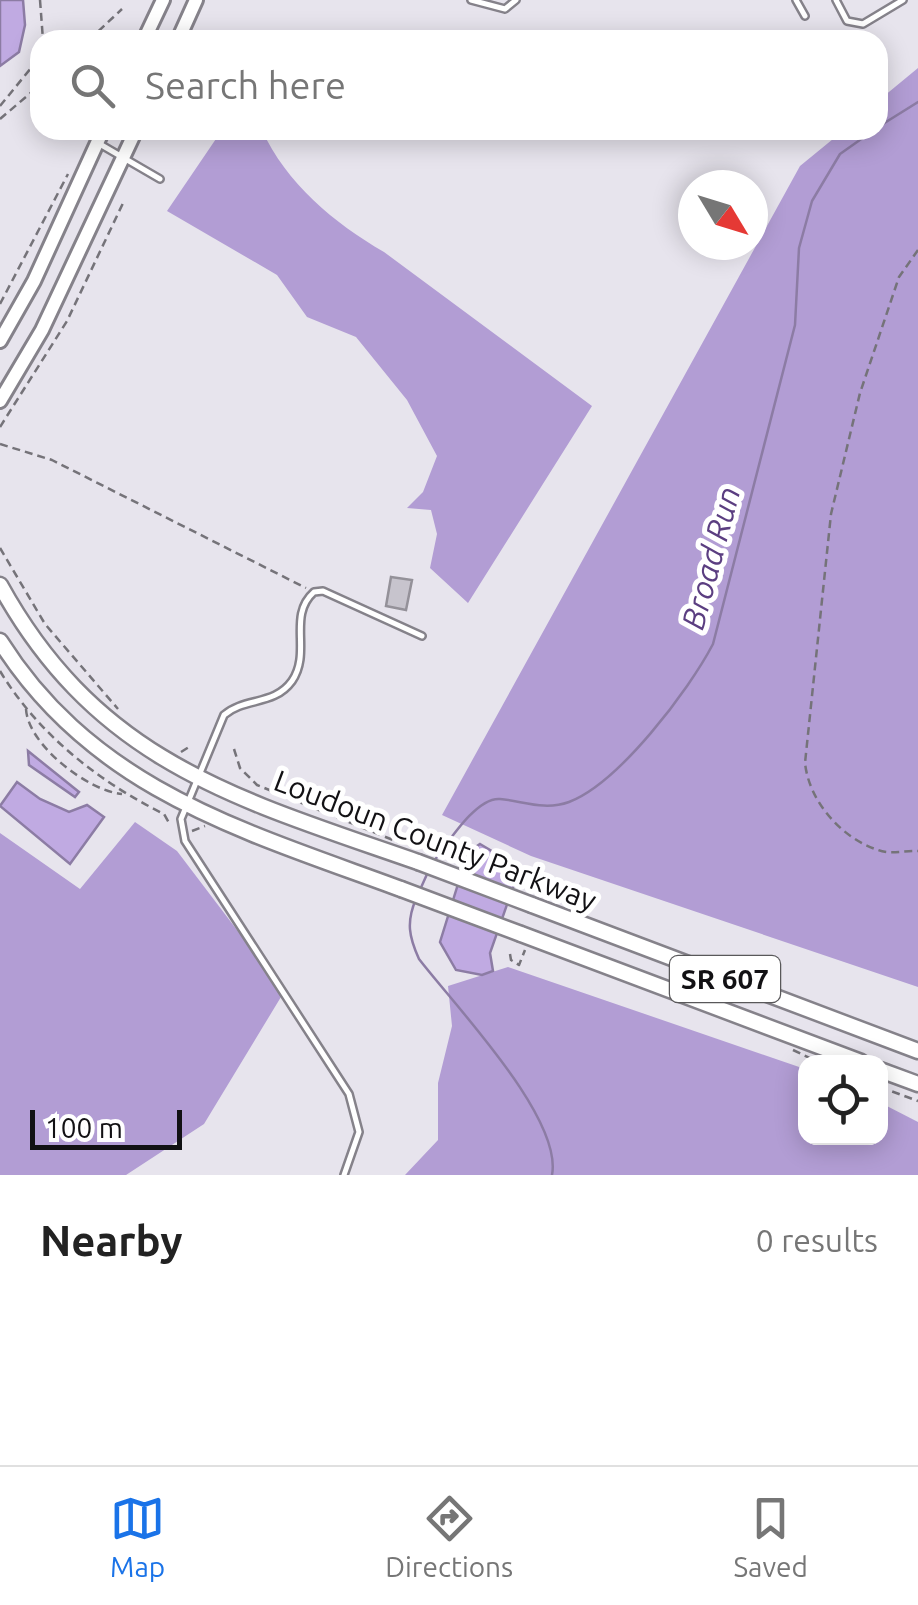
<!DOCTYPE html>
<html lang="en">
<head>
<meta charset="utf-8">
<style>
	:root { --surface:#fff; --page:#f6f6f6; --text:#222; --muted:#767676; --line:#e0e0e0; --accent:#1a73e8 }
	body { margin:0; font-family:Ubuntu,sans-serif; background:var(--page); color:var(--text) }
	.controls { position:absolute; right:30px; bottom:30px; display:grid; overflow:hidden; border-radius:20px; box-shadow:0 5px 25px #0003 }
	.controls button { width:90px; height:90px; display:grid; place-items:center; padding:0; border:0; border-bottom:2px solid var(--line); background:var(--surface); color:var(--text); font:50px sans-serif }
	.compass { position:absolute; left:678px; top:170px; width:90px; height:90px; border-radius:50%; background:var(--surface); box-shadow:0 5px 25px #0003; rotate:128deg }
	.scale { position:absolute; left:30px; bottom:25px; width:152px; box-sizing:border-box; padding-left:10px; border:5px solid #121114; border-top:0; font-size:28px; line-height:35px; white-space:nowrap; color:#121114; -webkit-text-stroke:8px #fff; paint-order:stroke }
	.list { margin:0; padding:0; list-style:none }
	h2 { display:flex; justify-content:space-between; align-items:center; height:130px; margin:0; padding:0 40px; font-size:42px }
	h2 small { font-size:32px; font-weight:400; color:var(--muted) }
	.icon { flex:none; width:55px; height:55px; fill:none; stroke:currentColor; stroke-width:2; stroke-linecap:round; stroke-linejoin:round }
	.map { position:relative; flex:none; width:918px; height:1175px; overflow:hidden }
	.search { position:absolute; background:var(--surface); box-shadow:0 5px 25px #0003; left:30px; right:30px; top:30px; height:110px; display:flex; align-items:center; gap:25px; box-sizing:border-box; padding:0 35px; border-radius:30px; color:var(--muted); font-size:38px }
	.sheet { height:290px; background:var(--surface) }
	nav { display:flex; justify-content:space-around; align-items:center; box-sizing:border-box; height:140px; border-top:2px solid var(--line); background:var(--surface); font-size:28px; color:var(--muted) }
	nav a { display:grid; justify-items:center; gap:5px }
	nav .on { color:var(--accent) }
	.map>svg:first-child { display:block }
	.forest { fill:#b29dd4 }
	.water { fill:#c0aae2; stroke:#8c7ca4; stroke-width:2.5 }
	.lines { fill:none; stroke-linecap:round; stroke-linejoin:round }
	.stream { stroke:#8c7ca4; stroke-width:2.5 }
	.building { fill:#c7c4cd; stroke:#949199; stroke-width:2.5 }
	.service-casing { stroke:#85828a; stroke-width:10 }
	.secondary-casing { stroke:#85828a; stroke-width:18 }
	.primary-casing { stroke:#85828a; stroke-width:19 }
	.path { stroke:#757379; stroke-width:2.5; stroke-dasharray:8 5; stroke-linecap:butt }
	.service { stroke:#fff; stroke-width:5 }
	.secondary { stroke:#fff; stroke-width:12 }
	.primary { stroke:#fff; stroke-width:14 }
	.primary-bridge-casing { stroke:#85828a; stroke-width:19; stroke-linecap:butt }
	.primary-bridge { stroke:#fff; stroke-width:14 }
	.labels { text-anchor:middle; stroke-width:10; stroke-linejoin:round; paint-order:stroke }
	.shield { fill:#fff; stroke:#59585a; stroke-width:2.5 }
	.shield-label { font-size:28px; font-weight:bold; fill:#121114 }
	.street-label { font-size:30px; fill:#121114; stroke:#fff }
	.water-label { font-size:32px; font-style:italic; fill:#5b3e81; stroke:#fff }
</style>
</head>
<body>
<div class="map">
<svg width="918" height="1175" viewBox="0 0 918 1175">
	<rect width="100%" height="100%" fill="#e7e4ed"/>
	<path class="forest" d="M918 68V987L531 856 442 815 800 166 844 130H878V101Z
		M222 130H262C286 183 334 223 384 252L592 406 468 603 430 568 437 534 431 510 407 508 423 492 437 456 407 400 356 337 307 317 277 275 167 211Z
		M135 822 177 851 284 992 204 1124 126 1175H0V833L80 889Z
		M508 967 805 1069 806 1138H880L881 1103 918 1122V1175H405L438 1140V1083L452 1026 448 986Z"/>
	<path class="water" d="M0 0H23L25 25 19 52 0 66Z
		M28 751 79 792 75 797 29 765Z
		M17 782 40 799 69 812 87 805 104 817 70 864 0 806Z
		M480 844 495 853 516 879 490 953 493 971 482 975 456 970 440 942 468 852Z"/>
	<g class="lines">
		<path class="stream" d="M878 127 918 102
			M434 861C448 843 476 797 500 799 523 801 544 811 569 802 619 783 689 690 713 644L795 325 799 248 812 201 840 154 874 130
			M419 892 428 872
			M416 899C406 922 409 937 419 959 455 1006 563 1118 552 1175"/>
	</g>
	<path class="building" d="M391 577 412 580 406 610 386 606Z"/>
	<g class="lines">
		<defs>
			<path id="service" d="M471 0 505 9 516 0
				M796 0 805 16
				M836 0 847 21 863 24 903 0
				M98 143 160 179
				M344 1175 359 1132 349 1094 198 861 185 841 181 819 224 715C245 697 274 706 292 681 312 652 287 616 314 592L323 591 422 636"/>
			<path id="secondary" d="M144 40 163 0
				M178 40 196 0
				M0 341 34 281 103 130
				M0 401 42 330 136 130"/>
			<path id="primary" d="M0 585C98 763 238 799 418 862
				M0 641C94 790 244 831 401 889
				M532 905 918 1051
				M521 934 861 1062
				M880 1070 918 1084"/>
		</defs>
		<use href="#service" class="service-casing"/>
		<use href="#secondary" class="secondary-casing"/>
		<use href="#primary" class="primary-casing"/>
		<path class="path" d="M40 0 43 40
			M89 40 122 9
			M0 106 40 57
			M0 119 40 85
			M918 250 899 277 860 393 831 514 805 763C809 801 841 838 878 850 891 855 906 850 918 851
			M0 304 68 174
			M0 427 67 321 124 201
			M0 444 52 460 306 588
			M0 548 45 624 118 709
			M0 671C38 734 99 782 164 814L169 823
			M26 709C28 745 88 791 122 794
			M234 749 240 768 257 785 398 842
			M181 752 192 745
			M192 831 205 826
			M536 884 542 879C557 887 575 893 584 910
			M510 954 511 960 519 965 525 950
			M793 1050 818 1062
			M880 1087 918 1101"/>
		<use href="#service" class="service"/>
		<use href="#secondary" class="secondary"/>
		<use href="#primary" class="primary"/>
		<defs>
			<path id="primary-bridge" d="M418 862 532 905
				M401 889 521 934"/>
		</defs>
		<use href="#primary-bridge" class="primary-bridge-casing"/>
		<use href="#primary-bridge" class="primary-bridge"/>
	</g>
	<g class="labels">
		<rect class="shield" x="670" y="956" width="110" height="46" rx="8"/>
		<g class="shield-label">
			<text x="725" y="989">SR 607</text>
		</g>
		<g class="street-label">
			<text transform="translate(435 841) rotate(21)" y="10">Loudoun County Parkway</text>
		</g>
		<g class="water-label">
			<text transform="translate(711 558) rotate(-75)" y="11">Broad Run</text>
		</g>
	</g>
</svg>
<div class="controls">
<button><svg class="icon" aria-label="locate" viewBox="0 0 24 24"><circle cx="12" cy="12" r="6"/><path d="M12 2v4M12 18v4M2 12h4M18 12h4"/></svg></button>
</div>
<svg class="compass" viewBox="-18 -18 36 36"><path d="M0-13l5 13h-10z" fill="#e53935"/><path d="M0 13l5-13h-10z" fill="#767676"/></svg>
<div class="scale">100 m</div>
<div class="search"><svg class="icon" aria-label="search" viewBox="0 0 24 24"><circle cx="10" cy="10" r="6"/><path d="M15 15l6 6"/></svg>Search here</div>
</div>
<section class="sheet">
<h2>Nearby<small>0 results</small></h2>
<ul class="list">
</ul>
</section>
<nav>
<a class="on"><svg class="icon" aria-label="map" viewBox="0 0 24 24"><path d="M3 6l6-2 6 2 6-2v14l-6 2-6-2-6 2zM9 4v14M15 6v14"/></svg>Map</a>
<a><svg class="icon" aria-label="directions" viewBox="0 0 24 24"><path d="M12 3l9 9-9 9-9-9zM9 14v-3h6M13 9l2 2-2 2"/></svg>Directions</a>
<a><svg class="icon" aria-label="saved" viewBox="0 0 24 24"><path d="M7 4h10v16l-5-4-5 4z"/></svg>Saved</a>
</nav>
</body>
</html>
